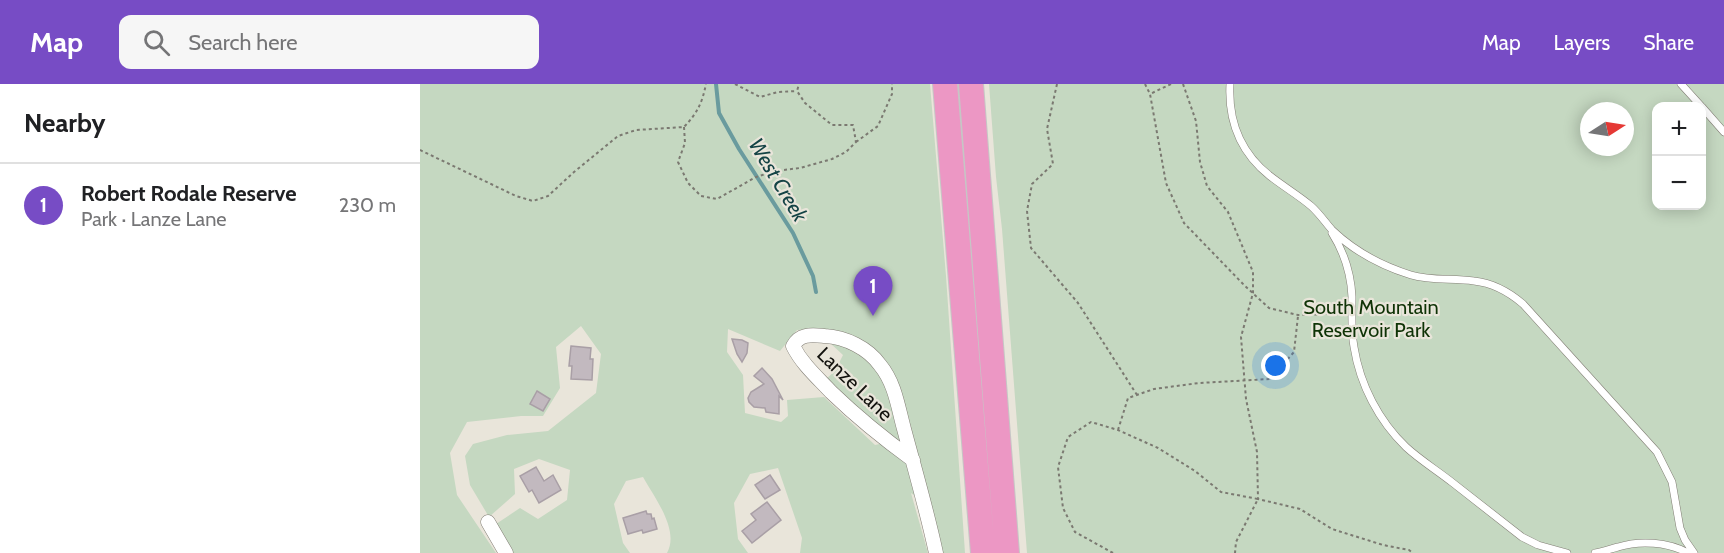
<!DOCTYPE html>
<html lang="en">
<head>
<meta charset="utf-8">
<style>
	:root { --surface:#fff; --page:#f6f6f6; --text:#202124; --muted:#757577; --line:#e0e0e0; --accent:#774cc5 }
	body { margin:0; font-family:Cabin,sans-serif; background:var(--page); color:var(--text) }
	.controls { position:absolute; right:18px; top:18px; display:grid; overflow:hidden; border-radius:12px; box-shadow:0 3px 15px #0003 }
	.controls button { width:54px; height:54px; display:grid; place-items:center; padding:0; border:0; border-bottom:2px solid var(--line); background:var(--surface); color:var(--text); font:30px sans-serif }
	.compass { position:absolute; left:1160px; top:18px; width:54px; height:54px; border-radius:50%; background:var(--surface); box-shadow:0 3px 15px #0003; rotate:78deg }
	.you { position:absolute; left:856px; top:282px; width:21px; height:21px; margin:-15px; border:4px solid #fff; border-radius:50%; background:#1a73e8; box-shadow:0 0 0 9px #1a73e833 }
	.badge { display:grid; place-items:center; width:39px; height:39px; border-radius:50%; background:var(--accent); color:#fff; font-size:20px; font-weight:700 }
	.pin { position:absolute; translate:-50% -50px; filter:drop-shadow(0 2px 3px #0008) }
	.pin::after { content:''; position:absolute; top:32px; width:21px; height:18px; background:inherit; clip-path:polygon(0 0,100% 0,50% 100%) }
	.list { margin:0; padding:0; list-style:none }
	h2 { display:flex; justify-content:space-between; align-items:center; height:78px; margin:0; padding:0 24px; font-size:26px }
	h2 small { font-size:20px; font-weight:400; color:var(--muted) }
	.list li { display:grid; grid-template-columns:39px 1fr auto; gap:18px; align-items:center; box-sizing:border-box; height:84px; padding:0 24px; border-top:2px solid var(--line) }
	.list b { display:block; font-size:22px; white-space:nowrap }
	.list p { margin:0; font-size:20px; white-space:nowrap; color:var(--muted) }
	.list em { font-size:20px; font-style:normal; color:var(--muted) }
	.icon { flex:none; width:33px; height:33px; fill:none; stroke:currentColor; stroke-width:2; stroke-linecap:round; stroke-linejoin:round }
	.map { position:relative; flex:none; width:1304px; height:469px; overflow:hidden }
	header { display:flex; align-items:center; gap:36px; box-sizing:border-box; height:84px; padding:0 30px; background:var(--accent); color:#fff }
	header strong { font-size:28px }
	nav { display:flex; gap:33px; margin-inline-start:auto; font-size:21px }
	.search { width:420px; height:54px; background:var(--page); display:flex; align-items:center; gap:15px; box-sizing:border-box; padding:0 21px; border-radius:12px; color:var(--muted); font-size:22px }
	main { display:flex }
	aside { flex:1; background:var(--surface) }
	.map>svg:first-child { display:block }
	.green { fill:#c5d8c1; fill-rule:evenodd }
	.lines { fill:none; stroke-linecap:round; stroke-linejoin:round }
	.stream { stroke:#6a9b9e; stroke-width:4 }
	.building { fill:#c2b9bf; stroke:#a99fa6; stroke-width:1.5 }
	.lane-casing { stroke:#827e75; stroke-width:8 }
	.street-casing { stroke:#827e75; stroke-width:15 }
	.highway-casing { stroke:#c6c6c5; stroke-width:26 }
	.path { stroke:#7b7971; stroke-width:2; stroke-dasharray:3 3; stroke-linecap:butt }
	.lane { stroke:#fff; stroke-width:7 }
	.street { stroke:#fff; stroke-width:14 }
	.highway { stroke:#ec97c4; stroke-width:24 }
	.labels { text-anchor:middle; stroke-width:4.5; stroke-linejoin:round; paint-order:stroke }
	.park-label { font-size:20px; fill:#0f3306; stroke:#e9e5da }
	.street-label { font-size:20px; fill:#12110d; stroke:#e9e5da }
	.water-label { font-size:21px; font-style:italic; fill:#144345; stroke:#e9e5da }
</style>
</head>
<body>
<header>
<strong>Map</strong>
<div class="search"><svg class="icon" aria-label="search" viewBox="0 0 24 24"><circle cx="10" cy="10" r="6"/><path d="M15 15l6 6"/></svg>Search here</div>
<nav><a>Map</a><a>Layers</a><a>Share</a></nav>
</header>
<main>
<aside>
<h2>Nearby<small></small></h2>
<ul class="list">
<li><span class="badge">1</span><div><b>Robert Rodale Reserve</b><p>Park · Lanze Lane</p></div><em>230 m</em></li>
</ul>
</aside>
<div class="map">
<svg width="1304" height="469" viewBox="0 0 1304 469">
	<rect width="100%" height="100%" fill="#e9e5da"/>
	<path class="green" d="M0 0H510L526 192 545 469H512L499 415 491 409 508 469H380L382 454 358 384 330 390 314 419 318 455 328 469H247C260 446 234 413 223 393L206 397 194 420 203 459 210 469H93L76 440 100 424 118 435 147 416 150 386 119 375 94 385 95 410 69 433 50 401 45 372 53 360 87 351 128 347 176 309 181 270 161 242 136 263 140 304 123 332H101L47 338 30 369 37 411 76 469H0ZM308 245 360 267 377 246 395 245 423 271 415 287 406 295 474 357 455 361 404 313 367 316 368 332 361 338 325 329 323 291 307 268Z
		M569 0H1304V469H607L582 145 576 93ZM1236 22H1282V122H1236ZM1169 27H1205V63H1169Z"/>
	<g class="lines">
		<path class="stream" d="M296 0 299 29 319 65 373 149 393 192 396 208"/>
	</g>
	<path class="building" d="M312 255 322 256 328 259 327 269 322 278 317 270Z
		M151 262 171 264 170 275H173L172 296 151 295 152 282H149Z
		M342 284 352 295 363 316 359 312V330L346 328 345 324 334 323 329 318 328 314 331 308 344 300 334 292Z
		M117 307 130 315 123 327 110 320Z
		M116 383 124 397 133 391 141 406 119 419 112 406 109 408 100 392Z
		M350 391 360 406 345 415 335 401Z
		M347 418 361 436 332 459 322 447 336 436 331 430Z
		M226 427 227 430H231L232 435 234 434 237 445 223 449 222 446 208 450 203 434Z"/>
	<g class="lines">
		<defs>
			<path id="lane" d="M810 0C808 37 821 69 850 92 864 103 878 111 891 122 899 129 905 138 912 146 934 167 962 182 991 191 1011 197 1033 194 1054 197 1073 199 1089 208 1103 220L1237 368 1252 398 1260 444 1265 456 1274 469
				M1261 0 1281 22
				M1282 23 1304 48
				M912 149C924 168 931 191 932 213 932 230 931 247 934 263 940 301 959 337 986 363 1000 376 1018 387 1033 399 1056 417 1079 435 1102 453L1118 461 1147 469
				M1175 469C1183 468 1190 465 1198 463 1220 456 1248 458 1268 469"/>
			<path id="street" d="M493 376C464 355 437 333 411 308 397 293 382 280 373 262 380 249 392 251 405 252 425 253 448 264 460 281 475 299 478 323 484 345 495 386 507 427 516 469
				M68 438 86 469"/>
			<path id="highway" d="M525 0 563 469
				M551 0 587 469"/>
		</defs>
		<use href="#lane" class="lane-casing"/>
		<use href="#street" class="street-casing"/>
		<use href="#highway" class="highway-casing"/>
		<path class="path" d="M315 0 340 13 358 8 377 7
			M637 0 627 45 633 80 612 100 607 127 611 164 658 219 717 311
			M725 0 730 10
			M751 0 730 10 746 99 764 139 825 202 849 224 878 231 910 230 922 228
			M763 0 776 37 780 78 787 102 808 128 833 188V209L821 253 826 315 837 368 838 415 880 425 912 445 963 461 989 466 993 469
			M264 43 265 59 258 78 268 99 281 112 297 115 336 93 355 87 380 84 412 75 426 68 436 58 433 41H412L385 19 377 7 379 0
			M436 58 458 42 472 10V0
			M0 66 96 112 113 117 128 112 154 88 198 52 216 46 264 43C278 28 282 19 286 0
			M698 346 708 314 734 305 779 299 850 295 874 268 878 232
			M693 469 655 448 643 424 638 383 648 353 671 338 698 346 738 364 775 387 801 408 838 415 816 458 815 469"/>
		<use href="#lane" class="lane"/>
		<use href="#street" class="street"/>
		<use href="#highway" class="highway"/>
	</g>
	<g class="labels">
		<g class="park-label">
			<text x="951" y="230">South Mountain<tspan x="951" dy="23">Reservoir Park</tspan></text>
		</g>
		<g class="street-label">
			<text transform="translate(435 300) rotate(44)" y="7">Lanze Lane</text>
		</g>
		<g class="water-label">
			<text transform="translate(358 96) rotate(59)" y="7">West Creek</text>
		</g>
	</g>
</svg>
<div class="controls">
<button>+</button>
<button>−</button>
</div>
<svg class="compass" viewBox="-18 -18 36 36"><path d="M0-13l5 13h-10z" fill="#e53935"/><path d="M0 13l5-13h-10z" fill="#757577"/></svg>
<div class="you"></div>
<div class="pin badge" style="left:453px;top:232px">1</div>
</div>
</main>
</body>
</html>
